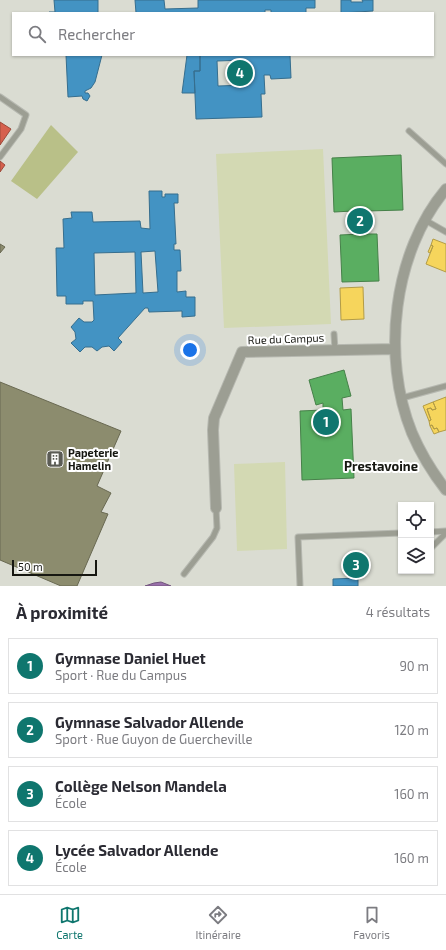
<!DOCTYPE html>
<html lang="fr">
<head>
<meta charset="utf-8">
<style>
	:root { --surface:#fff; --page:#f7f7f7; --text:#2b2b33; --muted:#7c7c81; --line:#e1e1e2; --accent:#0f766e }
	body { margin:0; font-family:"Exo 2",sans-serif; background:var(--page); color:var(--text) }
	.controls { position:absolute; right:12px; bottom:12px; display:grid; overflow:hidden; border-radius:0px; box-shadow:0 1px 3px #0004 }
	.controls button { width:36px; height:36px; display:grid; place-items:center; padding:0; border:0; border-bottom:1px solid var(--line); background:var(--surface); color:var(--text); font:20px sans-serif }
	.scale { position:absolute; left:12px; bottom:10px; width:85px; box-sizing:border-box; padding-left:4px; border:2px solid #161711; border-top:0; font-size:11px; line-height:14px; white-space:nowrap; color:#161711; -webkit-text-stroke:3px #fff; paint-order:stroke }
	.you { position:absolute; left:190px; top:350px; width:14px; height:14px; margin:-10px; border:3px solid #fff; border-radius:50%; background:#1a73e8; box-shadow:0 0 0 6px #1a73e833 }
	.badge { display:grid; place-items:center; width:26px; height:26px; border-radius:50%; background:var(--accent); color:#fff; font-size:13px; font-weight:700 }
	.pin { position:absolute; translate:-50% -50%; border:2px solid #fff; box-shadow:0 1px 4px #0006 }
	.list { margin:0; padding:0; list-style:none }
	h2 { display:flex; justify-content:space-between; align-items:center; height:52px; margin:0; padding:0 16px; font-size:17px }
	h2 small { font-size:13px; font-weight:400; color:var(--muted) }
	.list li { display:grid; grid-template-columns:26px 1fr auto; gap:12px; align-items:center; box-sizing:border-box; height:56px; margin:0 8px 8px; padding:0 8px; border:1px solid var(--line); border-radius:0px }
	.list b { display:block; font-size:15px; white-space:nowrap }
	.list p { margin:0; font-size:13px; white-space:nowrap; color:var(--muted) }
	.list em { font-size:13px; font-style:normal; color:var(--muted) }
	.icon { flex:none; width:22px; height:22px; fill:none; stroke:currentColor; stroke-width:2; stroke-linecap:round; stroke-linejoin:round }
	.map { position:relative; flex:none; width:446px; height:586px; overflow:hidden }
	.search { position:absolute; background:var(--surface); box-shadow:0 1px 3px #0004; left:12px; right:12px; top:12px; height:44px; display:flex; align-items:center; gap:10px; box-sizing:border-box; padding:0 14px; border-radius:0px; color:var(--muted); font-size:15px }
	.sheet { height:308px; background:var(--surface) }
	nav { display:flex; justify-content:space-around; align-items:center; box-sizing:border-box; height:56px; border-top:1px solid var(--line); background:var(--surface); font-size:11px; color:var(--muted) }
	nav a { display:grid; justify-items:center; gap:2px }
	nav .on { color:var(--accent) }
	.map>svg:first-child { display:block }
	.green { fill:#d3d9b3 }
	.water { fill:#b9c088 }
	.homes { fill:#f6d55c; stroke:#b39c46 }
	.shops { fill:#d6604d; stroke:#9c4a3b }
	.offices { fill:#9970ab; stroke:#72557d }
	.schools { fill:#4393c3; stroke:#366e8e; fill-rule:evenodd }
	.public { fill:#5aae61; stroke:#468149 }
	.industry { fill:#8c8c6e; stroke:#696952 }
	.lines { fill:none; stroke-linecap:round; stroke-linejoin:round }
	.lane-casing { stroke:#b6b8b0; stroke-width:7 }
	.street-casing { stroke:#b6b8b0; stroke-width:12 }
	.lane { stroke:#9c9e93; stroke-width:5 }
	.street { stroke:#9c9e93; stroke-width:10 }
	.labels { text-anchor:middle; stroke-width:4; stroke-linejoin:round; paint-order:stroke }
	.street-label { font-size:11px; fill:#161711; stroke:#fff }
	.poi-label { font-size:11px; font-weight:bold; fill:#161711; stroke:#fff; text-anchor:start }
	.quarter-label { font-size:13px; font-weight:bold; fill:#161711; stroke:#fff }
</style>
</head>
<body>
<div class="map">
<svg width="446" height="586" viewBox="0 0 446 586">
	<rect width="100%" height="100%" fill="#dadcd2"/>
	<path class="green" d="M323 149 331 324 224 328 216 154Z
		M285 462 287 549 237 551 234 464Z"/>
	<path class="water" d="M51 125 78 152 37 199 11 181Z"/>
	<path class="homes" d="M433 239 446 244V272L426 264 433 246 431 245Z
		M431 245 433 246 430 253 428 252Z
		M363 287 364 319 341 320 340 288Z
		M446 397V430L439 432 437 428 434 429 432 425 430 426 429 421 431 420 427 409 431 408 432 410 436 409 433 402Z
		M433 402 436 409 432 410 431 408 427 409 431 420 429 421 423 406Z
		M432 425 434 429 437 428 439 432 434 434 430 426Z"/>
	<path class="shops" d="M0 122 11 129 0 145Z
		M0 161 5 165 0 172Z"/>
	<path class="offices" d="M161 582 171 586H145L154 583Z"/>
	<path class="schools" d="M54 0H98V13H49V12H55Z
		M135 0H164L165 9 198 8V0H315V8H306V13H271V10H265V13H136Z
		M341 0H351V2H363L362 0H373V11L341 13Z
		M66 55H102L95 82 91 88 85 91V93H88L90 96 87 101 83 99 82 96 68 97Z
		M187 55H200V71H194L195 93H182Z
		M200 55H290L291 78 271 79 270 75H264L265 94H261L262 117 196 119 194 71H200ZM247 60V85L218 86 217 61Z
		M149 191H162V197H165V194H178V203H174L176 244H174V250H180L181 271H177V292L186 291V297H195V316L182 317V311L149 312 148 308H145L118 338 122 342 114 351 109 346 102 347 97 351 92 347H85L80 352 71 343 76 339 75 332 71 327 79 318 84 322H92L94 320 93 301H83V304H66V296H57L56 248H64L63 219 72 218 71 212H92L93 222 140 221 141 228 150 229ZM155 251 158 292 143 293 141 252ZM135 252 136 293 95 295 94 253Z
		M358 578V586H333V579Z"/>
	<path class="public" d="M401 155 403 210 367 211 366 234H377L379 281 342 282 340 235 361 234V225L353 226V211L334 212 332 158Z
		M344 370 351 396 342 398 343 410 351 409 354 478 302 480 300 411 323 410V403L316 405 309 380Z"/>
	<path class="industry" d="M0 244 5 247 0 253Z
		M0 382 121 431 97 486 111 493 101 512 108 514 77 586H61L0 560Z"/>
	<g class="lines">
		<defs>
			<path id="lane" d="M0 97 26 115 21 129 0 157
				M409 131 446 164
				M425 220 446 232
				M334 334 335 350
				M402 398 446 386
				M431 532 446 531
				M431 548 446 533
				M184 574 213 537 217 528 216 508
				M300 586 298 537 401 533"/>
			<path id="street" d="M446 189C393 252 381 357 412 433 421 454 432 472 446 490
				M216 508 213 430 214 418 242 352 395 349"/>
		</defs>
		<use href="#lane" class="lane-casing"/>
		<use href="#street" class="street-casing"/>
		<use href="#lane" class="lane"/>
		<use href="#street" class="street"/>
	</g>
	<defs>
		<symbol id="building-square" viewBox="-11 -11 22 22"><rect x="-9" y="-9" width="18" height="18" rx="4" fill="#5b5c55" stroke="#fff"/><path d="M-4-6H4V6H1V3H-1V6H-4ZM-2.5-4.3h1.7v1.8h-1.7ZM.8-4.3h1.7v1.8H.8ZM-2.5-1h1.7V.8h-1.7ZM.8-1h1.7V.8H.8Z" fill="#fff"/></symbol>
	</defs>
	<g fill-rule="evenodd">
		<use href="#building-square" x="45" y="449" width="20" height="20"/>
	</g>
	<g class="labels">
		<g class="street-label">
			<text transform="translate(286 339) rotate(-2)" y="4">Rue du Campus</text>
		</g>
		<g class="poi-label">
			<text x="68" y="457">Papeterie<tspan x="68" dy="13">Hamelin</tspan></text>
		</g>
		<g class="quarter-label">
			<text x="381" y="471">Prestavoine</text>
		</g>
	</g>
</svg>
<div class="controls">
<button><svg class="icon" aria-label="locate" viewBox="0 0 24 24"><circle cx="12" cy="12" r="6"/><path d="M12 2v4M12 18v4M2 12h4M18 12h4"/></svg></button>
<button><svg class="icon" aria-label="layers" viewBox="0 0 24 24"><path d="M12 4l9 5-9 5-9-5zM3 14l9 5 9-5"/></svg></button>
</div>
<div class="scale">50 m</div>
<div class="you"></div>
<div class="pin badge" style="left:326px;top:422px">1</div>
<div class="pin badge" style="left:360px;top:221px">2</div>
<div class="pin badge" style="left:356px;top:565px">3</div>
<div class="pin badge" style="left:240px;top:73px">4</div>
<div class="search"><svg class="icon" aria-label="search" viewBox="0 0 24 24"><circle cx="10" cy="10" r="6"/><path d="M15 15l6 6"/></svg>Rechercher</div>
</div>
<section class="sheet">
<h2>À proximité<small>4 résultats</small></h2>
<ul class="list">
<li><span class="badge">1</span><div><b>Gymnase Daniel Huet</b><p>Sport · Rue du Campus</p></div><em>90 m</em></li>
<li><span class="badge">2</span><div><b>Gymnase Salvador Allende</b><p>Sport · Rue Guyon de Guercheville</p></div><em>120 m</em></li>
<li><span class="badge">3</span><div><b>Collège Nelson Mandela</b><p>École</p></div><em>160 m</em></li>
<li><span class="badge">4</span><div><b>Lycée Salvador Allende</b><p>École</p></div><em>160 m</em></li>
</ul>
</section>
<nav>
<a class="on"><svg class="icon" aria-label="map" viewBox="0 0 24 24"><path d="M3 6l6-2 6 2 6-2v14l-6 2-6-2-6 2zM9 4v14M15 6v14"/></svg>Carte</a>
<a><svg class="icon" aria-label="directions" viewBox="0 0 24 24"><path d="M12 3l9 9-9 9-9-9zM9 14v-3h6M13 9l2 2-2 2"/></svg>Itinéraire</a>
<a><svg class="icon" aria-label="saved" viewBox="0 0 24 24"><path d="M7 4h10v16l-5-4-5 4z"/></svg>Favoris</a>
</nav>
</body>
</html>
